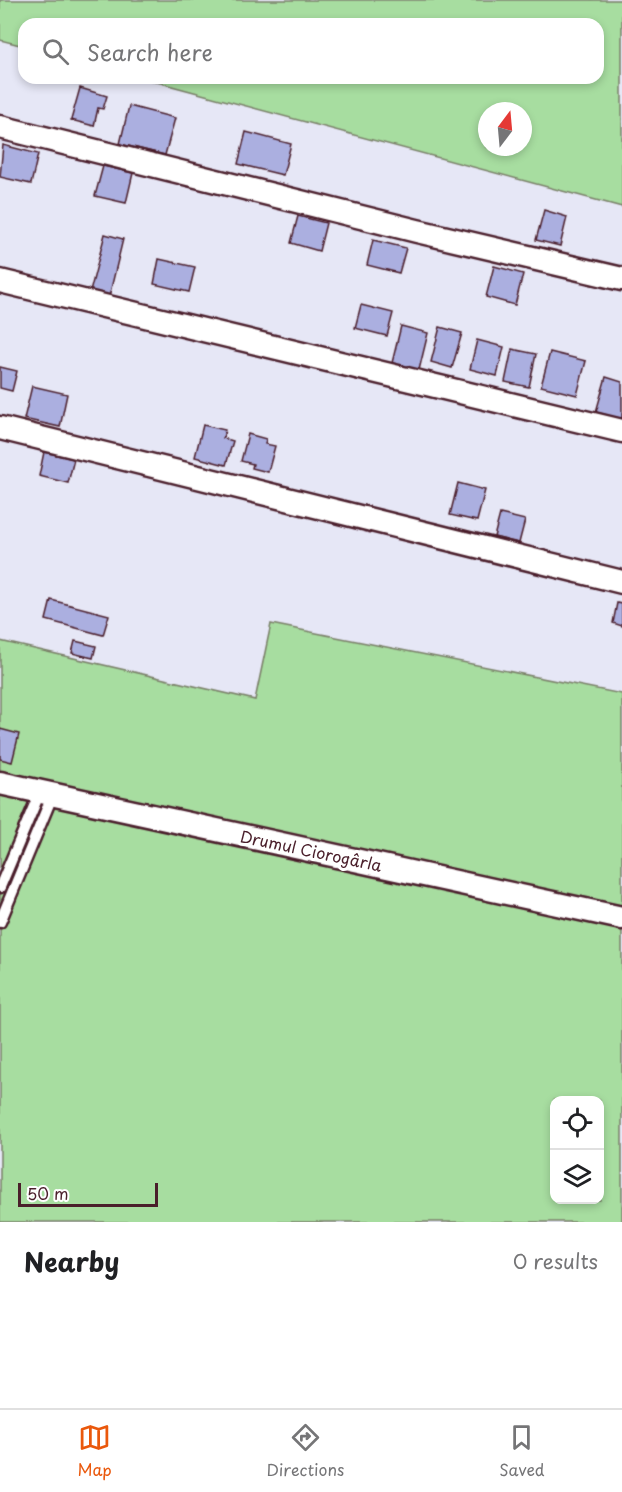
<!DOCTYPE html>
<html lang="en">
<head>
<meta charset="utf-8">
<style>
	:root { --surface:#fff; --page:#f2f2f2; --text:#202124; --muted:#757577; --line:#e0e0e0; --accent:#ea580c }
	body { margin:0; font-family:"Playpen Sans",sans-serif; background:var(--page); color:var(--text) }
	.controls { position:absolute; right:18px; bottom:18px; display:grid; overflow:hidden; border-radius:12px; box-shadow:0 3px 9px #0003 }
	.controls button { width:54px; height:54px; display:grid; place-items:center; padding:0; border:0; border-bottom:2px solid var(--line); background:var(--surface); color:var(--text); font:30px sans-serif }
	.compass { position:absolute; left:478px; top:102px; width:54px; height:54px; border-radius:50%; background:var(--surface); box-shadow:0 3px 9px #0003; rotate:16deg }
	.scale { position:absolute; left:18px; bottom:15px; width:140px; box-sizing:border-box; padding-left:6px; border:3px solid #4a1f2b; border-top:0; font-size:16px; line-height:21px; white-space:nowrap; color:#4a1f2b; -webkit-text-stroke:4px #fff; paint-order:stroke }
	.list { margin:0; padding:0; list-style:none }
	h2 { display:flex; justify-content:space-between; align-items:center; height:78px; margin:0; padding:0 24px; font-size:26px }
	h2 small { font-size:20px; font-weight:400; color:var(--muted) }
	.icon { flex:none; width:33px; height:33px; fill:none; stroke:currentColor; stroke-width:2; stroke-linecap:round; stroke-linejoin:round }
	.map { position:relative; flex:none; width:622px; height:1222px; overflow:hidden }
	.search { position:absolute; background:var(--surface); box-shadow:0 3px 9px #0003; left:18px; right:18px; top:18px; height:66px; display:flex; align-items:center; gap:15px; box-sizing:border-box; padding:0 21px; border-radius:18px; color:var(--muted); font-size:22px }
	.sheet { height:186px; background:var(--surface) }
	nav { display:flex; justify-content:space-around; align-items:center; box-sizing:border-box; height:84px; border-top:2px solid var(--line); background:var(--surface); font-size:16px; color:var(--muted) }
	nav a { display:grid; justify-items:center; gap:3px }
	nav .on { color:var(--accent) }
	.map>svg:first-child { display:block }
	.green { fill:#a7dda0; stroke:#787e66; stroke-width:1.5; fill-rule:evenodd }
	.building { fill:#abafe0; stroke:#4a1f2b; stroke-width:1.5 }
	.lines { fill:none; stroke-linecap:round; stroke-linejoin:round }
	.service-casing { stroke:#4a1f2b; stroke-width:15 }
	.minor-casing { stroke:#4a1f2b; stroke-width:27 }
	.service { stroke:#fff; stroke-width:10 }
	.minor { stroke:#fff; stroke-width:22 }
	.labels { text-anchor:middle; stroke-width:6; stroke-linejoin:round; paint-order:stroke }
	.street-label { font-size:16px; fill:#4a1f2b; stroke:#fff }
</style>
</head>
<body>
<div class="map">
<svg width="622" height="1222" viewBox="0 0 622 1222">
	<rect width="100%" height="100%" fill="#e6e7f6"/>
	<filter id="ink" filterUnits="userSpaceOnUse"><feTurbulence type="fractalNoise" baseFrequency=".0167" numOctaves="2"/><feDisplacementMap in="SourceGraphic" scale="12" xChannelSelector="R" yChannelSelector="G"/><feConvolveMatrix kernelMatrix="1 2 1 2 8 2 1 2 1" color-interpolation-filters="sRGB"/></filter>
	<g filter="url(#ink)">
		<path class="green" d="M0 0H622V207L142 78H598V24H24V46L0 40ZM487 111H523V147H487Z
			M271 624 622 694V1222H0V641L255 700ZM554 1100H600V1200H554Z"/>
		<path class="building" d="M80 88 107 96 103 109 98 108 94 126 71 120Z
			M129 106 175 118 165 155 120 144Z
			M246 132 291 144 283 175 238 164Z
			M3 145 38 154 31 184 0 177Z
			M103 166 133 173 126 203 95 196Z
			M544 210 567 217 560 246 536 240Z
			M298 216 326 223 319 251 291 243Z
			M105 234 123 239 109 297 90 292Z
			M373 240 406 248 399 273 367 265Z
			M159 259 195 267 189 292 154 284Z
			M494 266 523 274 515 305 486 297Z
			M361 305 393 313 387 336 355 328Z
			M401 326 428 333 419 370 392 363Z
			M440 327 462 333 452 368 431 362Z
			M477 340 504 347 497 376 470 369Z
			M512 349 536 354 529 387 505 382Z
			M550 352 586 361 577 395 541 386Z
			M0 367 17 371 12 391 0 388Z
			M606 377 622 382V419L596 412Z
			M32 386 67 394 60 427 24 419Z
			M203 425 225 430 223 438 233 441 226 465 195 457Z
			M248 434 266 439 265 444 275 446 268 472 252 468 253 464 241 461Z
			M44 452 74 459 68 483 39 476Z
			M458 483 485 490 477 521 450 515Z
			M500 514 525 520 519 543 494 537Z
			M51 600 109 615 103 635 46 620Z
			M617 603 622 604V626L613 623Z
			M75 641 96 646 93 658 72 653Z
			M0 729 19 734 12 762 0 759Z"/>
		<g class="lines">
			<defs>
				<path id="service" d="M0 887 40 792
					M0 922 53 794"/>
				<path id="minor" d="M0 127 417 231 622 279
					M0 281 622 431
					M0 428 622 582
					M0 783 622 918"/>
			</defs>
			<use href="#service" class="service-casing"/>
			<use href="#minor" class="minor-casing"/>
			<use href="#service" class="service"/>
			<use href="#minor" class="minor"/>
		</g>
	</g>
	<g class="labels">
		<g class="street-label">
			<text transform="translate(311 851) rotate(12)" y="6">Drumul Ciorogârla</text>
		</g>
	</g>
</svg>
<div class="controls">
<button><svg class="icon" aria-label="locate" viewBox="0 0 24 24"><circle cx="12" cy="12" r="6"/><path d="M12 2v4M12 18v4M2 12h4M18 12h4"/></svg></button>
<button><svg class="icon" aria-label="layers" viewBox="0 0 24 24"><path d="M12 4l9 5-9 5-9-5zM3 14l9 5 9-5"/></svg></button>
</div>
<svg class="compass" viewBox="-18 -18 36 36"><path d="M0-13l5 13h-10z" fill="#e53935"/><path d="M0 13l5-13h-10z" fill="#757577"/></svg>
<div class="scale">50 m</div>
<div class="search"><svg class="icon" aria-label="search" viewBox="0 0 24 24"><circle cx="10" cy="10" r="6"/><path d="M15 15l6 6"/></svg>Search here</div>
</div>
<section class="sheet">
<h2>Nearby<small>0 results</small></h2>
<ul class="list">
</ul>
</section>
<nav>
<a class="on"><svg class="icon" aria-label="map" viewBox="0 0 24 24"><path d="M3 6l6-2 6 2 6-2v14l-6 2-6-2-6 2zM9 4v14M15 6v14"/></svg>Map</a>
<a><svg class="icon" aria-label="directions" viewBox="0 0 24 24"><path d="M12 3l9 9-9 9-9-9zM9 14v-3h6M13 9l2 2-2 2"/></svg>Directions</a>
<a><svg class="icon" aria-label="saved" viewBox="0 0 24 24"><path d="M7 4h10v16l-5-4-5 4z"/></svg>Saved</a>
</nav>
</body>
</html>
